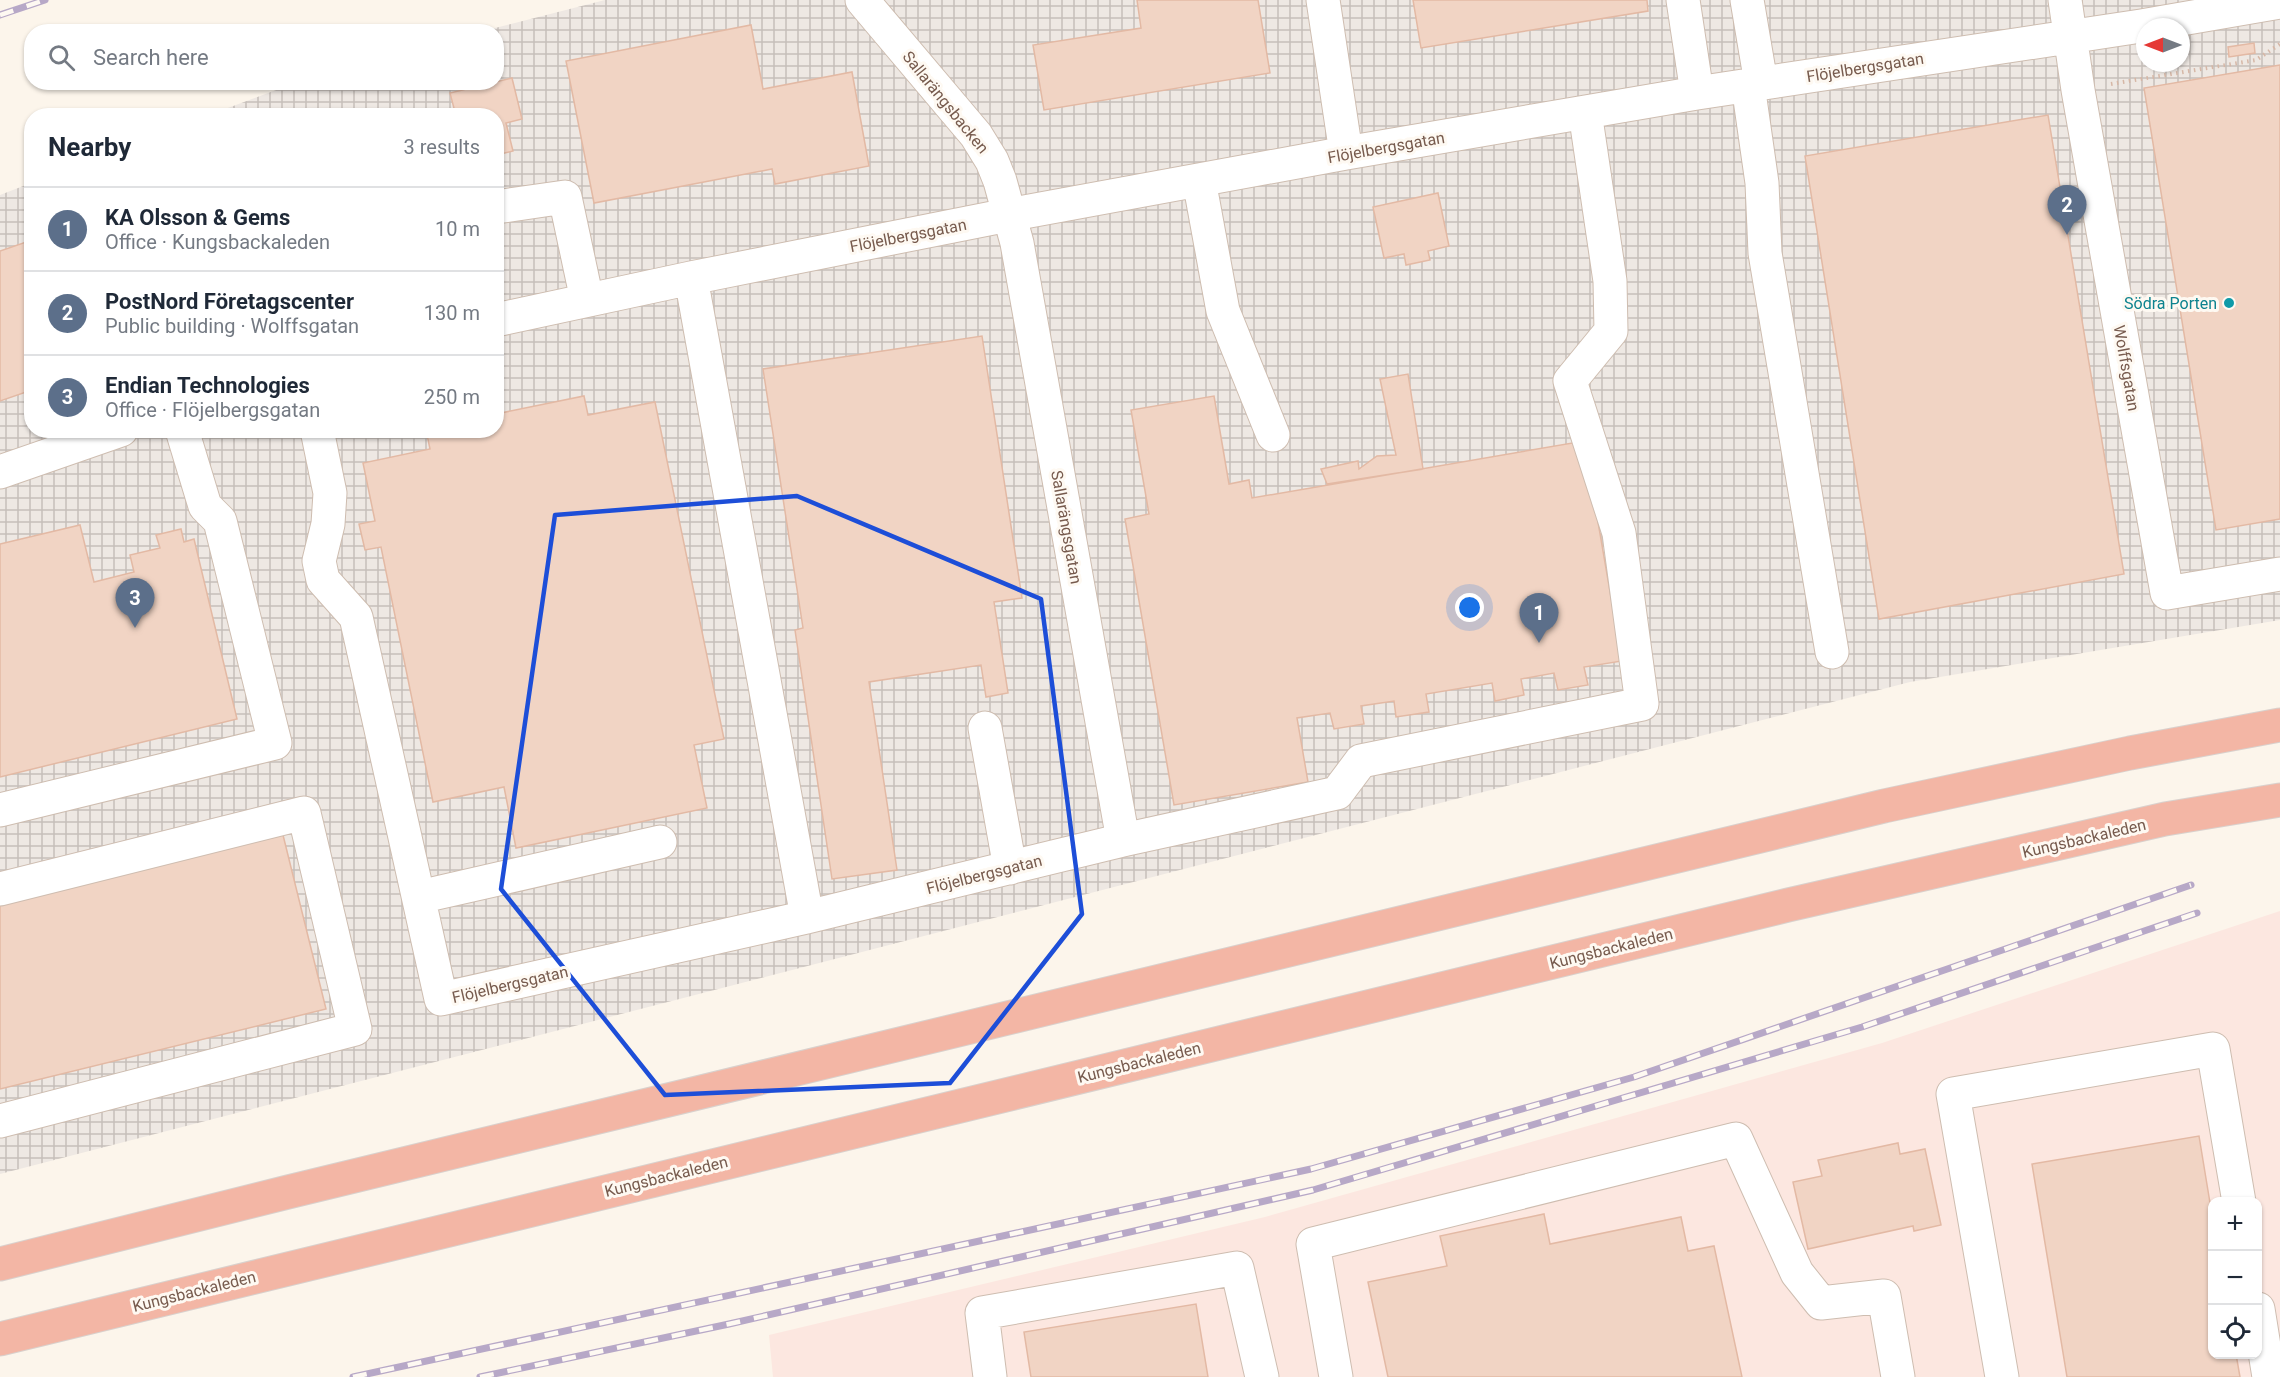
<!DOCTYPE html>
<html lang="en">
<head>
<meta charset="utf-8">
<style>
	:root { --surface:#fff; --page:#f2f2f3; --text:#1f2937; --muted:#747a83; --line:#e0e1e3; --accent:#111827 }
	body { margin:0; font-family:Roboto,sans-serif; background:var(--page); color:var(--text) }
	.controls { position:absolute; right:18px; bottom:18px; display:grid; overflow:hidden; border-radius:12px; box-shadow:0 2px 4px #0004 }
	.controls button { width:54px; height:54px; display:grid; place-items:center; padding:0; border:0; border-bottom:2px solid var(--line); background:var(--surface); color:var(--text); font:30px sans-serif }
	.compass { position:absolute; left:2136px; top:18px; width:54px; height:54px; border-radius:50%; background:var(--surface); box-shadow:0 2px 4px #0004; rotate:270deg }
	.you { position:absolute; left:1470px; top:608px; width:21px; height:21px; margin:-15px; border:4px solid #fff; border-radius:50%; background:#1a73e8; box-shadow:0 0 0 9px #1a73e833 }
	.badge { display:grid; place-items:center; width:39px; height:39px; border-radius:50%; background:var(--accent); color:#fff; font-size:20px; font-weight:700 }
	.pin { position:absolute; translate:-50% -50px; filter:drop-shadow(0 2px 3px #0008) }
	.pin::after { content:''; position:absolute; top:32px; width:21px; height:18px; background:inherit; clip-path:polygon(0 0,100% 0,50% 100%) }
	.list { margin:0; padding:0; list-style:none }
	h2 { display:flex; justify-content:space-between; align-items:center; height:78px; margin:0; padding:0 24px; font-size:26px }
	h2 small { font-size:20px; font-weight:400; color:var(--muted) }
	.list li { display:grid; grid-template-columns:39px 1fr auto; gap:18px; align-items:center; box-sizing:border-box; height:84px; padding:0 24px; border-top:2px solid var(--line) }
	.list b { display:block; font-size:22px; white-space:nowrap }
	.list p { margin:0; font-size:20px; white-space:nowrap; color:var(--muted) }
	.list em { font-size:20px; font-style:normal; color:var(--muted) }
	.icon { flex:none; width:33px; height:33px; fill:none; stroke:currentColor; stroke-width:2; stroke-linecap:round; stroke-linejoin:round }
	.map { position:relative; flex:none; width:2280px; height:1377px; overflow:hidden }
	.search { position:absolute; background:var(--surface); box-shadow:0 2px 4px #0004; left:24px; top:24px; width:480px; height:66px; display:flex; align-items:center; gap:15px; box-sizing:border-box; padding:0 21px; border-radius:24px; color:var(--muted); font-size:22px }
	.panel { position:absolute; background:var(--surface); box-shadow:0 2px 4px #0004; left:24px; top:108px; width:480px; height:330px; border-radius:24px }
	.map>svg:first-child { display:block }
	.commercial { fill:#fce7e0; fill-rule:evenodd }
	.industrial { fill:url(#industrial-grid); fill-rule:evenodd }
	.building { fill:#f1d4c4; stroke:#e3b9a4; stroke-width:1.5 }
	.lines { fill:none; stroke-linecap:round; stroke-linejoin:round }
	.minor-casing { stroke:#cebdb0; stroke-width:35 }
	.highway-casing { stroke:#d9d1cd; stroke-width:35 }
	.path { stroke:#d6b7a6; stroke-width:4; stroke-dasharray:1.5 4.5; stroke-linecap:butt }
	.minor { stroke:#fff; stroke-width:33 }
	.highway { stroke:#f3b6a5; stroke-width:33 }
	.rail-casing { stroke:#b7a8c7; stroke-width:7 }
	.rail { stroke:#fef9f2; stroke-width:4.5; stroke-dasharray:14; stroke-linecap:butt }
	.marked { fill:none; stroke:#1d4ed8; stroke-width:4.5; stroke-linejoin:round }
	.culture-dot { fill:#0f9aa8; stroke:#fef9f2; stroke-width:2 }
	.labels { text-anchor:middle; stroke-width:6; stroke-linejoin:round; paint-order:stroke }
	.street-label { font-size:16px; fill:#775b4e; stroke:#fef9f2 }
	.culture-label { font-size:16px; fill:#0d838f; stroke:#fef9f2; text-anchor:end }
</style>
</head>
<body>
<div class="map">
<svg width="2280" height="1377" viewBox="0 0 2280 1377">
	<defs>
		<pattern id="industrial-grid" width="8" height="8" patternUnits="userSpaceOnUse" patternTransform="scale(1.5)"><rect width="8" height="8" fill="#eee8e3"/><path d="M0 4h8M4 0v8" fill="none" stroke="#c6bfba"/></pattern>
	</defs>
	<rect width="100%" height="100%" fill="#fcf5eb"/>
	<path class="commercial" d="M2280 911V1377H773L769 1335 1265 1217 1882 1043ZM2212 1202H2258V1354H2212Z"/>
	<path class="industrial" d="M605 0H2280V620L1910 682 0 1174V195L31 183 32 430H496V116L209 115 295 83 496 82V32L483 31ZM2145 27H2181V63H2145Z"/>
	<path class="building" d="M1137 0H1258L1270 73 1044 110 1033 45 1141 28Z
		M1413 0H1647L1648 11 1421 48Z
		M751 25 763 89 852 72 869 166 775 184 772 169 594 203 566 61Z
		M2254 43 2255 53 2229 57 2228 47Z
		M2280 65V519L2216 530 2144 88Z
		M512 78 522 119 506 123 513 151 496 155V116H456L450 93Z
		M2048 115 2124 574 1879 619 1805 156Z
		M1438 193 1449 246 1428 251 1430 260 1406 265 1404 254 1384 258 1373 207Z
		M32 240V390L0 401V251Z
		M982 336 1022 598 994 602 1008 693 986 697 981 665 869 682 897 870 832 879 795 630 803 628 763 369Z
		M1408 374 1423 469 1327 484 1321 469 1358 461 1359 469 1377 456 1396 455 1380 379Z
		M584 396 588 415 655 402 724 739 694 745 707 808 516 848 504 787 433 802 381 547 365 550 359 524 375 521 363 463 430 449 426 430H496V414Z
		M1214 396 1229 484 1249 480 1252 498 1584 441 1622 661 1584 667 1588 685 1558 690 1554 673 1521 679 1524 695 1495 701 1492 683 1426 694 1429 712 1396 717 1394 701 1361 706 1364 724 1334 729 1330 713 1297 718 1308 782 1174 805 1125 519 1149 514 1131 410Z
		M80 525 94 582 134 572 130 555 160 548 156 535 181 529 184 542 194 539 237 719 0 777V544Z
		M283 835 326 1009 0 1089V904Z
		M2199 1136 2212 1215V1354H2236L2240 1377H2067L2032 1164Z
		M1898 1143 1900 1154 1925 1149 1941 1225 1914 1231 1913 1226 1808 1249 1793 1182 1822 1176 1818 1160Z
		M1544 1214 1550 1244 1681 1217 1688 1251 1714 1246 1742 1377H1388L1368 1282 1447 1266 1440 1236Z
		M1196 1304 1208 1377H1031L1024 1332Z"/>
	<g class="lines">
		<defs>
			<path id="minor" d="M862 0 976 135 992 161 1000 181 1017 243 1123 840
				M1323 0 1346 153
				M1683 0 1697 93
				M1747 0 1761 83
				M2065 0 2078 90 2167 593 2280 574
				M1748 85 1762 183 1765 253 1832 652
				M1199 180 1223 311 1273 435
				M496 207 565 197 587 300
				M691 278 807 917
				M496 320 691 278 1008 215 1346 153 1697 93 2141 26 2280 2
				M317 430 330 493 328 524 319 561 323 580 356 617 441 999 807 917 1123 840 1337 793 1361 761 1642 704 1619 533 1570 381 1611 331 1610 281 1585 112
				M0 472 121 430
				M985 728 1010 868
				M0 810 275 743 220 521 205 506 182 430
				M0 889 304 813 355 1029 0 1121
				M419 897 660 842
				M2258 1309 2269 1377
				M990 1377 982 1313 1237 1268 1262 1377
				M1336 1377 1313 1244 1736 1139 1797 1273 1821 1303 1884 1296 1898 1377
				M2002 1377 1953 1094 2213 1049 2239 1202"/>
			<path id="highway" d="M0 1264 288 1192 1884 806 2130 753 2280 725
				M0 1339 1788 905 2165 819 2280 800"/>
		</defs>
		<use href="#minor" class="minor-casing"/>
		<use href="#highway" class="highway-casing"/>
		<path class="path" d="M2111 84 2256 60 2280 44"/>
		<use href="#minor" class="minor"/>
		<use href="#highway" class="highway"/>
		<defs>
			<path id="rail" d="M0 15 45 0
				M353 1377 1311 1169 1634 1077 2191 885
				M480 1377 729 1324 1313 1190 1862 1027 2197 913"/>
		</defs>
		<use href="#rail" class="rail-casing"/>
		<use href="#rail" class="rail"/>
	</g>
	<path class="marked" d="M797 496 1041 599 1082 914 950 1083 665 1095 501 889 555 515Z"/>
	<circle class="culture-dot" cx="2229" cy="303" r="6"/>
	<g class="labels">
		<g class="street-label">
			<text transform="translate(1865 67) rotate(-9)" y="6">Flöjelbergsgatan</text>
			<text transform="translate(946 102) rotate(51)" y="6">Sallarängsbacken</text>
			<text transform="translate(1386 147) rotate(-10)" y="6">Flöjelbergsgatan</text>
			<text transform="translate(908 235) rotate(-11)" y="6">Flöjelbergsgatan</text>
			<text transform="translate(2127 368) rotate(80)" y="6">Wolffsgatan</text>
			<text transform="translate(1067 527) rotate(80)" y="6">Sallarängsgatan</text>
			<text transform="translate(2084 838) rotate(-13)" y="6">Kungsbackaleden</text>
			<text transform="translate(984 874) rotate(-14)" y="6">Flöjelbergsgatan</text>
			<text transform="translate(1611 948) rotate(-14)" y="6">Kungsbackaleden</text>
			<text transform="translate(510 984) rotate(-13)" y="6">Flöjelbergsgatan</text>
			<text transform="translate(1139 1062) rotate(-14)" y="6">Kungsbackaleden</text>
			<text transform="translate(666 1176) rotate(-14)" y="6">Kungsbackaleden</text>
			<text transform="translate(194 1291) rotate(-14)" y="6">Kungsbackaleden</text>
		</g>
		<g class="culture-label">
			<text x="2217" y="309">Södra Porten</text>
		</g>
	</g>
</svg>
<div class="controls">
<button>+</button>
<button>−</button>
<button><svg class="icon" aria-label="locate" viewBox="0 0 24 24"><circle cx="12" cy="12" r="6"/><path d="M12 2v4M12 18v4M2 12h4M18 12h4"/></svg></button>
</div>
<svg class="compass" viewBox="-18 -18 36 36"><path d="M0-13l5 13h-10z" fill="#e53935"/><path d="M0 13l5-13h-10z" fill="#747a83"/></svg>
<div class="you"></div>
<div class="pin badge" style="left:1539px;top:643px;background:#5c6f8a">1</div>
<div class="pin badge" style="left:2067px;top:235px;background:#5c6f8a">2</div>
<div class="pin badge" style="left:135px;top:628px;background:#5c6f8a">3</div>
<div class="search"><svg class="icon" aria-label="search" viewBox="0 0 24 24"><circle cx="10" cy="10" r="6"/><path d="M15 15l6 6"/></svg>Search here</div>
<section class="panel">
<h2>Nearby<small>3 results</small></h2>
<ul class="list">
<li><span class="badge" style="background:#5c6f8a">1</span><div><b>KA Olsson &amp; Gems</b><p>Office · Kungsbackaleden</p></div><em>10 m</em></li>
<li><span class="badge" style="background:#5c6f8a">2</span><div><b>PostNord Företagscenter</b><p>Public building · Wolffsgatan</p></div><em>130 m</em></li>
<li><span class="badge" style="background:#5c6f8a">3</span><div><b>Endian Technologies</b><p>Office · Flöjelbergsgatan</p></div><em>250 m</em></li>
</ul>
</section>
</div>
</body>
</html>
